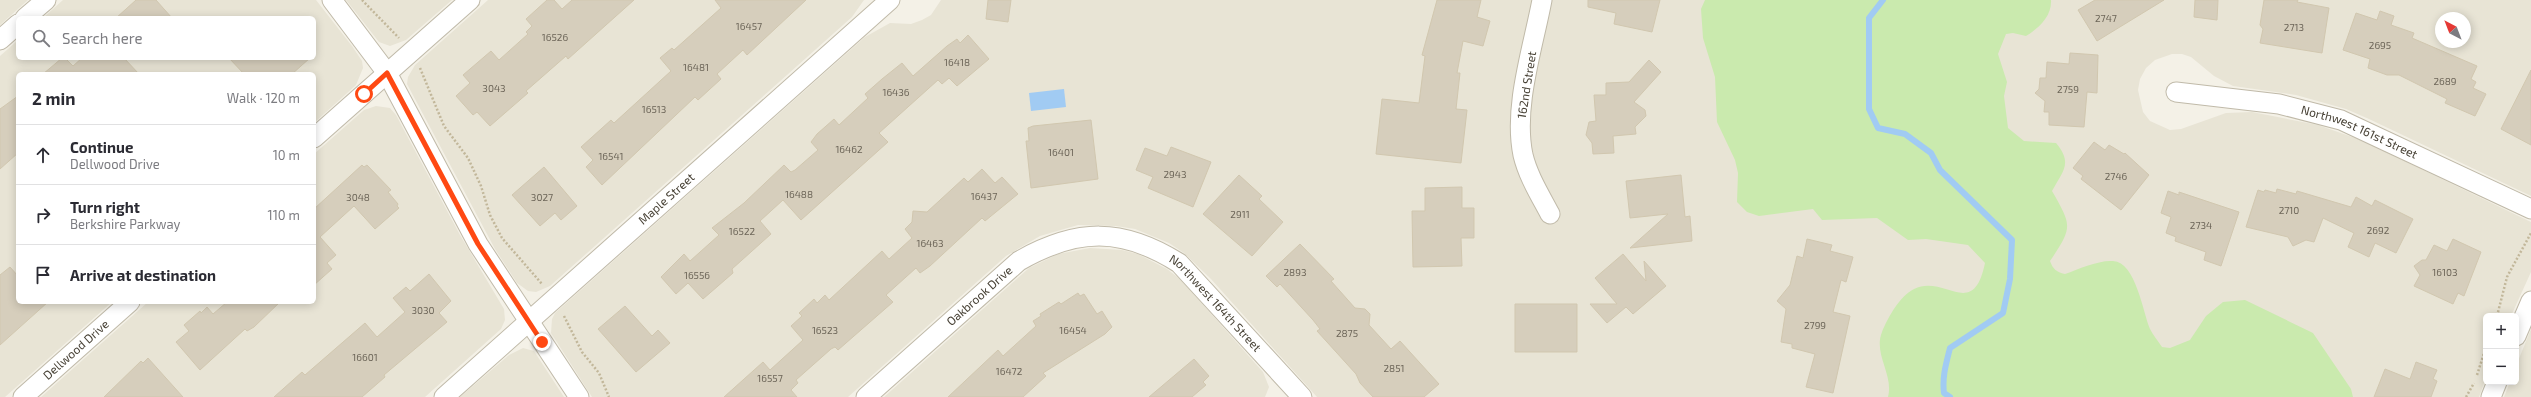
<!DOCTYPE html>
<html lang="en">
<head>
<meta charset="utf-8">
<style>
	:root { --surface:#fff; --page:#f2f2f3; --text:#2b2b33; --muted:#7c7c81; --line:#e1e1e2 }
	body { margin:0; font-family:"Exo 2",sans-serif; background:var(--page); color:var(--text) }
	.controls { position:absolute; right:12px; bottom:12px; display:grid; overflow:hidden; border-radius:6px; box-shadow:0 2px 10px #0003 }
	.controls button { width:36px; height:36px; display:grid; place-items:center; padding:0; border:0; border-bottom:1px solid var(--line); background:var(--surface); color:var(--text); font:20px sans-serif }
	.compass { position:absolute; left:2435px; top:12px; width:36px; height:36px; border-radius:50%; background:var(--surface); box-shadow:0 2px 10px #0003; rotate:318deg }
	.stop { position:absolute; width:12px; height:12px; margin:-9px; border:3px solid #ff4913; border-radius:50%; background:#fff }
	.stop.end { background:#ff4913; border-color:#fff; box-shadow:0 1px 4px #0008 }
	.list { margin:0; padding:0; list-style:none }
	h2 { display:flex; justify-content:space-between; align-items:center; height:52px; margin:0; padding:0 16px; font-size:17px }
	h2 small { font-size:13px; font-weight:400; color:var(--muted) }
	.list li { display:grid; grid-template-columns:26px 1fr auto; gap:12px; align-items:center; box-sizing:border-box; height:60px; padding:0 16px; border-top:1px solid var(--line) }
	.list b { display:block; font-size:15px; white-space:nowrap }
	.list p { margin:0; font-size:13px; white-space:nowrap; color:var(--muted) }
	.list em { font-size:13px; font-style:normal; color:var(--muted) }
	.icon { flex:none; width:22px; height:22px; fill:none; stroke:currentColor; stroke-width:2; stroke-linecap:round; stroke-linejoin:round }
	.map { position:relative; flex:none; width:2531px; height:397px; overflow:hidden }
	.search { position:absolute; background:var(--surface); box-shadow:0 2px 10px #0003; left:16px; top:16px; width:300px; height:44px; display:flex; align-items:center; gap:10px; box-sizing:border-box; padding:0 14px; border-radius:6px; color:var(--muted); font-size:15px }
	.panel { position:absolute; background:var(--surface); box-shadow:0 2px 10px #0003; left:16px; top:72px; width:300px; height:232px; border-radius:6px }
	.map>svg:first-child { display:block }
	.residential { fill:#e8e4d5; fill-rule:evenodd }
	.green { fill:#caeaae }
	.water { fill:#a1cbf3 }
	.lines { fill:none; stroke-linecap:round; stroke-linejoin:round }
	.stream { stroke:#a1cbf3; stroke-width:6 }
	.building { fill:#d6cebc; stroke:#d1c7af }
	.minor-casing { stroke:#c0baa9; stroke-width:21 }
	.path { stroke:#c2b79a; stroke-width:2.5; stroke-dasharray:2 2; stroke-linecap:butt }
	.minor { stroke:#fff; stroke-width:19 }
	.route { stroke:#ff4913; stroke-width:5 }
	.labels { text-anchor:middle; stroke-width:3; stroke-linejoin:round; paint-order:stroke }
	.number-label { font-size:10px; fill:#6c6558 }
	.street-label { font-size:12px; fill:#484236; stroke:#fff }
</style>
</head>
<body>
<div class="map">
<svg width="2531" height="397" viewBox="0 0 2531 397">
	<rect width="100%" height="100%" fill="#f4f1e7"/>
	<path class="residential" d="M0 0H28L0 25Z
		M63 0H316L352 46 362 61 363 68 356 85 314 123V74H18V302H112L5 397H0V56L18 40V58H314V18H43Z
		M346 0H452L406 40 390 46 379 42Z
		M488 0H864L852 17 550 286 536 292 528 291 517 283 495 249 407 84 408 77 415 65Z
		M941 0H2531V196L2369 119 2346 109 2296 95 2233 86 2214 76 2191 57 2182 54H2172L2155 60 2146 68 2140 79 2138 90 2143 112 2150 121 2170 130 2181 129 2226 113 2252 112 2318 125 2361 140 2531 222V272L2511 316H2486V378L2479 397H1317L1211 279 1184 253 1169 243 1135 229 1116 226 1078 225 1040 236 1006 256 848 397H592L551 333 552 319 555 313 865 37 890 23 911 24 922 20 931 15ZM2441 18H2465V42H2441Z
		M376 106 390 108 396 115 460 235 504 309 505 320 501 329 425 397H41L148 302H314V154L364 110Z
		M1090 248 1122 250 1138 254 1167 269 1180 279 1263 372 1269 387 1265 397H884L1029 268 1058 254Z
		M2531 329V397H2504L2510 382H2516V366Z
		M523 348 534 351 564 397H460L509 355Z"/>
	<path class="green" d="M1705 0H2051C2052 16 2039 28 2026 36L2013 33 2006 34 1998 54 2007 82 2004 96 2008 128 2024 141 2056 143C2073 163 2063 171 2052 191 2072 226 2073 227 2050 261 2053 269 2056 272 2065 274 2079 269 2098 260 2113 261 2136 262 2143 313 2150 329 2153 335 2158 341 2162 347L2170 348 2190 340 2206 316 2223 302 2245 300 2313 333 2351 389 2353 397H1888C1894 375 1873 354 1882 332 1888 317 1900 296 1914 289 1945 274 1973 321 1985 263L1968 245 1926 239 1908 240 1877 218 1822 220 1813 209 1759 216 1747 212 1737 202 1738 173 1735 160 1717 122 1715 77 1703 38 1701 9Z"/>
	<path class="water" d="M1064 89 1066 107 1031 111 1029 93Z"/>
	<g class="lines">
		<path class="stream" d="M1883 0 1869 18V109L1878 128 1905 134 1931 153 1940 170 2012 240 2010 279 2003 313 1950 348C1946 364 1942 377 1944 393L1950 397"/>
	</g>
	<path class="building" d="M136 0H156L172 18H116Z
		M547 0H554L562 9 572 0H634L568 59 566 56 526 91 528 93 490 126 477 112 473 115 456 96 470 83 463 75 491 51 499 60 528 34 526 32 532 26 526 19Z
		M715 0H806L747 55 743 50 717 74 721 79 698 100 695 97 602 185 586 167 593 160 581 147 611 120 614 123 671 71 660 58 672 48 674 50 721 8Z
		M988 0H1011L1008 22 986 19Z
		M1437 0H1481L1477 17 1490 21 1483 46 1463 41 1457 73H1460L1456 109 1467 110 1461 163 1376 154 1382 99 1419 103 1425 56 1422 55Z
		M1588 0H1660L1652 32 1614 24 1616 13 1588 7Z
		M2095 0H2164L2097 41 2078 10Z
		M2195 0H2218L2217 20 2194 17Z
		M2264 0H2298L2297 2 2329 8 2322 53 2260 43 2263 29 2260 25Z
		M2380 11 2394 16 2391 25 2414 33 2412 38 2477 66 2471 79 2476 82 2473 88 2486 94 2475 116 2445 103 2447 99 2399 75H2387L2368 68 2370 59 2343 50 2356 13 2377 20Z
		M968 35 989 59 957 86 949 78 942 84 938 80 879 133 888 142 801 220 783 200 760 221 771 234 732 269 733 273 703 299 688 283 676 294 661 277 684 254 690 261 719 235 712 228 744 203 784 165 791 172 795 170 818 150 811 142 817 134 834 119 839 125 868 98 865 94 882 79 902 63 913 76 947 46 957 39 960 43Z
		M2070 53 2098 55 2097 93 2087 92 2084 127 2049 125V112H2044L2045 101 2035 93 2039 89 2040 78H2046L2047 62 2069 64Z
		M62 58H65L73 66 82 58H124L139 74H43Z
		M229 58H310L292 74H244Z
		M1649 60 1661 72 1634 102 1645 110 1646 116 1635 127 1636 134 1613 136 1614 153 1593 154 1592 143 1586 135 1589 122 1596 121 1594 95H1606V83L1629 82Z
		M2531 70V145L2501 129Z
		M18 96V153L0 169V109Z
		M1091 120 1098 179 1031 188 1026 141H1029L1028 128 1033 126Z
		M2094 142 2105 150 2109 145 2124 154 2125 153 2149 175 2121 210 2081 179 2083 176 2073 168Z
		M1171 147 1211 162 1193 207 1148 188 1153 177 1136 170 1145 148 1167 156Z
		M362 165 364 167 367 165 391 190 388 192 398 204 397 206 399 208 375 229 354 206 320 237 336 255 327 263 332 269 314 285V209Z
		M544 167 577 206 561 220 555 213 540 226 512 195Z
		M982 169 995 183 1002 177 1018 194 985 221 982 218 930 266 920 273 916 268 886 295 893 302 838 350 835 347 831 349 796 380 798 383 791 390 797 397H724L763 362 770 370 803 340 791 326 802 316 799 313 814 299 817 303 825 295 829 300 882 251 889 259 912 238 905 229 912 222 913 211 927 212 964 178 968 182Z
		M1239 175 1262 196 1259 199 1283 222 1252 256 1203 214Z
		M1681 175 1685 217 1690 216 1692 241 1630 248 1668 214 1630 218 1626 181Z
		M1462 187V208H1474V238H1461L1462 266 1413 267 1412 211H1425V188Z
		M2277 189 2296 194 2297 191 2351 207 2356 197 2372 206 2375 200 2413 219 2396 253 2375 243 2369 257 2348 247 2354 233 2323 218 2314 242 2306 240 2293 246 2288 237 2246 227 2258 190 2264 192 2265 190 2276 193Z
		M2168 191 2179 195V192L2239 212 2221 266 2204 260 2206 252 2175 241 2176 237 2166 233 2171 217 2161 213Z
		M1807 239 1832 245 1830 251 1853 257 1846 282 1841 280 1833 312 1850 316 1833 393 1806 387 1815 354 1792 348V344L1781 342 1786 309 1777 301 1790 285 1797 256 1803 258Z
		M2453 239 2481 252 2464 296 2458 293 2453 304 2414 286 2420 275 2414 266 2422 260H2426L2434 245 2447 251Z
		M1300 244 1334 279 1331 281 1355 308 1365 309 1370 314 1369 325 1391 349 1400 341 1439 384 1424 397H1373L1360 383 1356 374 1317 331 1320 329 1313 320 1280 284 1277 287 1266 276Z
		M1623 254 1646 281 1644 261 1666 286 1633 314 1626 307 1607 323 1590 304H1617L1595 278Z
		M10 267 18 276V302H48L0 345V275Z
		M429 274 451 301 439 313 447 322 384 375 385 377 362 397H274L302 372 305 375 365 323 377 337 405 312 393 298 406 287 410 291Z
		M1078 293 1080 296 1084 294 1097 314 1102 311 1112 327 1105 334 1043 373 1046 376 1023 397H948L998 350 1003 356 1036 326 1033 321 1041 316 1040 314 1059 302 1061 304Z
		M227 302H280L254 327 247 331 245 329 200 370 176 342 189 331 184 325 200 311 201 313 207 307 213 314Z
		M1515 304H1577V352H1515Z
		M625 306 652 336 658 330 670 343 636 372 598 329Z
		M148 358 183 397H104L141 361 143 363Z
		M1194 359 1209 376 1203 382 1206 385 1192 397H1149Z
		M2416 362 2437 370 2433 379 2437 381 2431 397H2374L2385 369 2410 379Z"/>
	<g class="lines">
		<defs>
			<g id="minor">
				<path d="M332 0 387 73 478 244 579 397"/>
				<path d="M1542 0C1533 48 1513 107 1523 155 1528 176 1540 195 1550 214"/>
				<path d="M25 18 46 0"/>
				<path d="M0 40 18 24"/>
				<path id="s1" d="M2176 92 2279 104 2341 120 2531 209"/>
				<path d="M314 138 470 0"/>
				<path d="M2516 336 2531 301"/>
				<path id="s2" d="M23 397 130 302"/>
				<path id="s3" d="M444 397 890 0"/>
				<path id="s4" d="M866 397 1019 261C1077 228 1122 227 1179 263L1302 397"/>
				<path d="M2491 397 2497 382"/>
			</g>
		</defs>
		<use href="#minor" class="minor-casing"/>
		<path class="path" d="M362 0 399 38
			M420 68 444 126 468 158 481 186 490 215 502 238 542 284
			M564 316 582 352 599 373 609 397
			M2497 316 2507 277 2531 233
			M2477 375 2486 347
			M2466 397 2474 383"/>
		<use href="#minor" class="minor"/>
	</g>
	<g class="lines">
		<path class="route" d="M364 94 387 73 478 244 542 342"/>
	</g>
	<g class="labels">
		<g class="number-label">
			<text x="2106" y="22">2747</text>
			<text x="749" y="30">16457</text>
			<text x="2294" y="31">2713</text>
			<text x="555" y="41">16526</text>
			<text x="2380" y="49">2695</text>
			<text x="957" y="66">16418</text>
			<text x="696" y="71">16481</text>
			<text x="2445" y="85">2689</text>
			<text x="494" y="92">3043</text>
			<text x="2068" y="93">2759</text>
			<text x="896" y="96">16436</text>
			<text x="654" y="113">16513</text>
			<text x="849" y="153">16462</text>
			<text x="1061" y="156">16401</text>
			<text x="611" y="160">16541</text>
			<text x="1175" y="178">2943</text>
			<text x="2116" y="180">2746</text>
			<text x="799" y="198">16488</text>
			<text x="984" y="200">16437</text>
			<text x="358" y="201">3048</text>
			<text x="542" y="201">3027</text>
			<text x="2289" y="214">2710</text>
			<text x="1240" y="218">2911</text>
			<text x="2201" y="229">2734</text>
			<text x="2378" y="234">2692</text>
			<text x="742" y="235">16522</text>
			<text x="930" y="247">16463</text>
			<text x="1295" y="276">2893</text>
			<text x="2445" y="276">16103</text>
			<text x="697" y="279">16556</text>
			<text x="423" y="314">3030</text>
			<text x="1815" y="329">2799</text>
			<text x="825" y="334">16523</text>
			<text x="1073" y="334">16454</text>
			<text x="1347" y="337">2875</text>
			<text x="365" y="361">16601</text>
			<text x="1394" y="372">2851</text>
			<text x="1009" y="375">16472</text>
			<text x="770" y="382">16557</text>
		</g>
		<g class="street-label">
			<text transform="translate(1527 85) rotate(-81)" y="4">162nd Street</text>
			<text dy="4" stroke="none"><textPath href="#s1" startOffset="189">Northwest 161st Street</textPath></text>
			<text dy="4" stroke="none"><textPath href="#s3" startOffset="298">Maple Street</textPath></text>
			<text dy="4" stroke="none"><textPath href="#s4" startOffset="152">Oakbrook Drive</textPath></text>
			<text dy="4" stroke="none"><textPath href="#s4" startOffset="429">Northwest 164th Street</textPath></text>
			<text dy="4" stroke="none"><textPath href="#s2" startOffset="71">Dellwood Drive</textPath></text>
		</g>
	</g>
</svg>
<div class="controls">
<button>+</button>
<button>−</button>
</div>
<svg class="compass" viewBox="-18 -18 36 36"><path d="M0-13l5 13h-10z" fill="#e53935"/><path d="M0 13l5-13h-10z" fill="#7c7c81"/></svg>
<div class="stop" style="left:364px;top:94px"></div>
<div class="stop end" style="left:542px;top:342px"></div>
<div class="search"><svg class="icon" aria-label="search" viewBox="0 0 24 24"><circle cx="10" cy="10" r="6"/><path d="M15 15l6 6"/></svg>Search here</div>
<section class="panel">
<h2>2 min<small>Walk · 120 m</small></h2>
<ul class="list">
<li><svg class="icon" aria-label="ahead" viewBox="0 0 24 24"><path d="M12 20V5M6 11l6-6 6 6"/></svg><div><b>Continue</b><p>Dellwood Drive</p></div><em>10 m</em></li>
<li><svg class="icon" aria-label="right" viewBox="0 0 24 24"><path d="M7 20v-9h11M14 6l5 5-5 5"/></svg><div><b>Turn right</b><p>Berkshire Parkway</p></div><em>110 m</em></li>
<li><svg class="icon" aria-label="arrive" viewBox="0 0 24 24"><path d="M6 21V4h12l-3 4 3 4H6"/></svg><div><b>Arrive at destination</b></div></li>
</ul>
</section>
</div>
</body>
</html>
